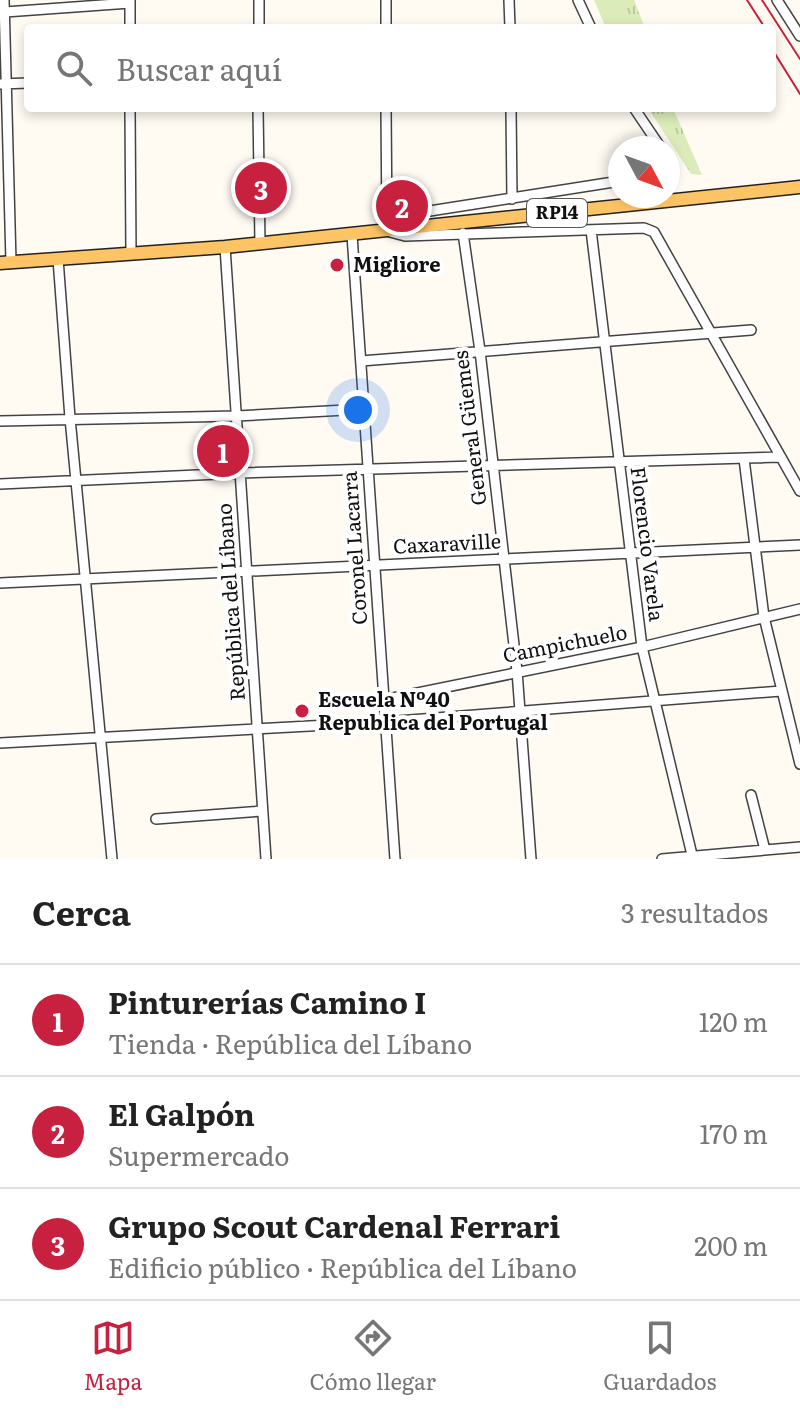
<!DOCTYPE html>
<html lang="es">
<head>
<meta charset="utf-8">
<style>
	:root { --surface:#fff; --page:#f6f6f6; --text:#222; --muted:#767676; --line:#e0e0e0; --accent:#c7213f }
	body { margin:0; font-family:Literata,serif; background:var(--page); color:var(--text) }
	.compass { position:absolute; left:608px; top:136px; width:72px; height:72px; border-radius:50%; background:var(--surface); box-shadow:0 4px 12px #0003; rotate:131deg }
	.you { position:absolute; left:358px; top:410px; width:28px; height:28px; margin:-20px; border:6px solid #fff; border-radius:50%; background:#1a73e8; box-shadow:0 0 0 12px #1a73e833 }
	.badge { display:grid; place-items:center; width:52px; height:52px; border-radius:50%; background:var(--accent); color:#fff; font-size:26px; font-weight:700 }
	.pin { position:absolute; translate:-50% -50%; border:4px solid #fff; box-shadow:0 2px 8px #0006 }
	.list { margin:0; padding:0; list-style:none }
	h2 { display:flex; justify-content:space-between; align-items:center; height:104px; margin:0; padding:0 32px; font-size:34px }
	h2 small { font-size:26px; font-weight:400; color:var(--muted) }
	.list li { display:grid; grid-template-columns:52px 1fr auto; gap:24px; align-items:center; box-sizing:border-box; height:112px; padding:0 32px; border-top:2px solid var(--line) }
	.list b { display:block; font-size:30px; white-space:nowrap }
	.list p { margin:0; font-size:26px; white-space:nowrap; color:var(--muted) }
	.list em { font-size:26px; font-style:normal; color:var(--muted) }
	.icon { flex:none; width:44px; height:44px; fill:none; stroke:currentColor; stroke-width:2; stroke-linecap:round; stroke-linejoin:round }
	.map { position:relative; flex:none; width:800px; height:859px; overflow:hidden }
	.search { position:absolute; background:var(--surface); box-shadow:0 4px 12px #0003; left:24px; right:24px; top:24px; height:88px; display:flex; align-items:center; gap:20px; box-sizing:border-box; padding:0 28px; border-radius:8px; color:var(--muted); font-size:30px }
	.sheet { height:440px; background:var(--surface) }
	nav { display:flex; justify-content:space-around; align-items:center; box-sizing:border-box; height:112px; border-top:2px solid var(--line); background:var(--surface); font-size:22px; color:var(--muted) }
	nav a { display:grid; justify-items:center; gap:4px }
	nav .on { color:var(--accent) }
	.map>svg:first-child { display:block }
	.grass { fill:url(#grass-tufts) }
	.lines { fill:none; stroke-linecap:round; stroke-linejoin:round }
	.minor-casing { stroke:#434343; stroke-width:12 }
	.major-casing { stroke:#212121; stroke-width:15 }
	.minor { stroke:#fff; stroke-width:9 }
	.major { stroke:#fdc465; stroke-width:12 }
	.rail { stroke:#c7213f; stroke-width:2 }
	.poi-dot { fill:#c7213f; stroke:#fff; stroke-width:3 }
	.labels { text-anchor:middle; stroke-width:8; stroke-linejoin:round; paint-order:stroke }
	.shield { fill:#fff; stroke:#585858; stroke-width:2 }
	.shield-label { font-size:18px; font-weight:bold; fill:#101010 }
	.poi-label { font-size:20px; font-weight:bold; fill:#101010; stroke:#fff; text-anchor:start }
	.street-label { font-size:20px; fill:#101010; stroke:#fff }
</style>
</head>
<body>
<div class="map">
<svg width="800" height="859" viewBox="0 0 800 859">
	<defs>
		<pattern id="grass-tufts" width="24" height="20" patternUnits="userSpaceOnUse" patternTransform="scale(2)"><rect width="24" height="20" fill="#dbecba"/><path d="M3 7l-1-3M5 7V3M7 7l1-3M15 17l-1-3M17 17v-4M19 17l1-3" fill="none" stroke="#bbc99f"/></pattern>
	</defs>
	<rect width="100%" height="100%" fill="#fffbf3"/>
	<path class="grass" d="M594 0H634L645 28H606Z
		M648 108H673L702 175 691 174Z"/>
	<g class="lines">
		<defs>
			<path id="minor" d="M4 0 11 262
				M130 0V28
				M259 0V28
				M386 0V28
				M509 0 510 28
				M578 0 591 28
				M777 0 800 36
				M5 12 130 3
				M0 84 28 83
				M130 108 131 254
				M258 108 260 244
				M386 108 387 230
				M511 108 512 199
				M634 108 661 148
				M668 157 672 166 668 171
				M387 230 417 213 620 181
				M591 230 642 647 693 859
				M390 232 405 236 644 228 654 232 800 491
				M463 233 480 351 517 671 531 859
				M352 235 395 859
				M225 247 266 859
				M58 259 70 418 112 859
				M361 361 751 330
				M0 421 237 416 364 409
				M744 459 764 617 800 764
				M0 484 241 473 781 457
				M0 583 800 545
				M383 700 642 647 800 609
				M0 743 384 722 781 691
				M751 795 765 850
				M156 819 262 811
				M662 859 800 847"/>
			<path id="major" d="M0 263 225 247 800 187"/>
		</defs>
		<use href="#minor" class="minor-casing"/>
		<use href="#major" class="major-casing"/>
		<use href="#minor" class="minor"/>
		<use href="#major" class="major"/>
		<path class="rail" d="M747 0 765 28
			M762 0 800 59
			M772 49 800 94"/>
	</g>
	<g class="poi-dot">
		<circle cx="337" cy="265" r="8"/>
		<circle cx="302" cy="711" r="8"/>
	</g>
	<g class="labels">
		<rect class="shield" x="527" y="199" width="60" height="28" rx="6"/>
		<g class="shield-label">
			<text x="557" y="219">RP14</text>
		</g>
		<g class="poi-label">
			<text x="353" y="272">Migliore</text>
			<text x="318" y="707">Escuela Nº40<tspan x="318" dy="23">Republica del Portugal</tspan></text>
		</g>
		<g class="street-label">
			<text transform="translate(470 428) rotate(-97)" y="7">General Güemes</text>
			<text transform="translate(447 544) rotate(-3)" y="7">Caxaraville</text>
			<text transform="translate(647 544) rotate(83)" y="7">Florencio Varela</text>
			<text transform="translate(355 548) rotate(-94)" y="7">Coronel Lacarra</text>
			<text transform="translate(231 602) rotate(-94)" y="7">República del Líbano</text>
			<text transform="translate(565 644) rotate(-11)" y="7">Campichuelo</text>
		</g>
	</g>
</svg>
<svg class="compass" viewBox="-18 -18 36 36"><path d="M0-13l5 13h-10z" fill="#e53935"/><path d="M0 13l5-13h-10z" fill="#767676"/></svg>
<div class="you"></div>
<div class="pin badge" style="left:223px;top:451px">1</div>
<div class="pin badge" style="left:402px;top:206px">2</div>
<div class="pin badge" style="left:261px;top:188px">3</div>
<div class="search"><svg class="icon" aria-label="search" viewBox="0 0 24 24"><circle cx="10" cy="10" r="6"/><path d="M15 15l6 6"/></svg>Buscar aquí</div>
</div>
<section class="sheet">
<h2>Cerca<small>3 resultados</small></h2>
<ul class="list">
<li><span class="badge">1</span><div><b>Pinturerías Camino I</b><p>Tienda · República del Líbano</p></div><em>120 m</em></li>
<li><span class="badge">2</span><div><b>El Galpón</b><p>Supermercado</p></div><em>170 m</em></li>
<li><span class="badge">3</span><div><b>Grupo Scout Cardenal Ferrari</b><p>Edificio público · República del Líbano</p></div><em>200 m</em></li>
</ul>
</section>
<nav>
<a class="on"><svg class="icon" aria-label="map" viewBox="0 0 24 24"><path d="M3 6l6-2 6 2 6-2v14l-6 2-6-2-6 2zM9 4v14M15 6v14"/></svg>Mapa</a>
<a><svg class="icon" aria-label="directions" viewBox="0 0 24 24"><path d="M12 3l9 9-9 9-9-9zM9 14v-3h6M13 9l2 2-2 2"/></svg>Cómo llegar</a>
<a><svg class="icon" aria-label="saved" viewBox="0 0 24 24"><path d="M7 4h10v16l-5-4-5 4z"/></svg>Guardados</a>
</nav>
</body>
</html>
